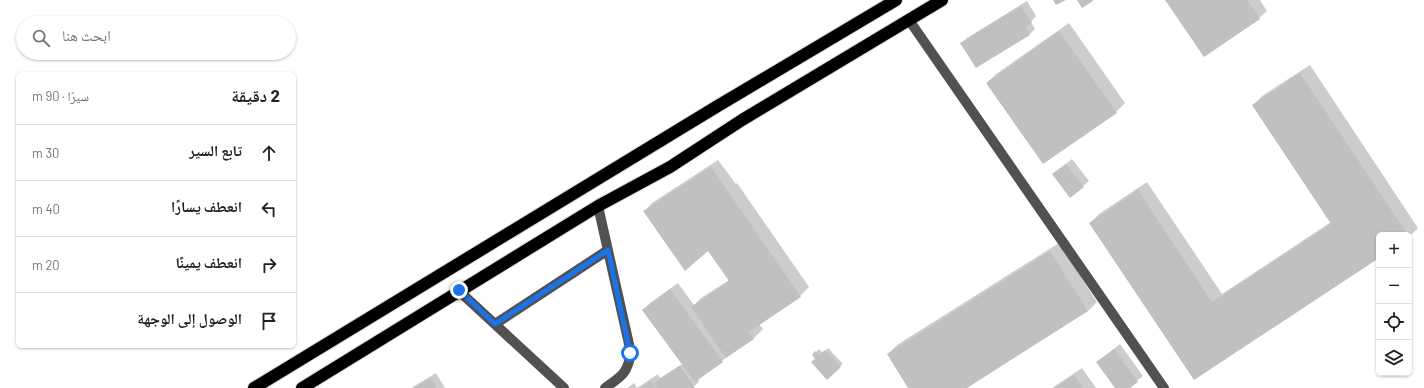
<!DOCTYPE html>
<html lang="ar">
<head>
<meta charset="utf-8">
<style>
	:root { --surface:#fff; --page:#f6f6f6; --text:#202124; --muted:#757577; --line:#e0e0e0 }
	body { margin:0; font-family:Barlow,"Noto Naskh Arabic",sans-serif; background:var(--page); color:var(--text); direction:rtl }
	.controls { position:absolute; right:12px; bottom:12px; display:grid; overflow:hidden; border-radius:6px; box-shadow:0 1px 3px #0004 }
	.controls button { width:36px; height:36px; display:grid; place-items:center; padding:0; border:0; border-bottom:1px solid var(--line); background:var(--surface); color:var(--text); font:20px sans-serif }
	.stop { position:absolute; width:12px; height:12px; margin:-9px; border:3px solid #1a73e8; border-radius:50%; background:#fff }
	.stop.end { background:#1a73e8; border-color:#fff; box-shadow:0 1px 4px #0008 }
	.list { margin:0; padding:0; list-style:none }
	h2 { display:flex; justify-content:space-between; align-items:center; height:52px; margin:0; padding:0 16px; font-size:17px }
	h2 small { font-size:13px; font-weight:400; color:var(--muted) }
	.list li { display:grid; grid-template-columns:26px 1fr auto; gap:12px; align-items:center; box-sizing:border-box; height:56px; padding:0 16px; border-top:1px solid var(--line) }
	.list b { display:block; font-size:15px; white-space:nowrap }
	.list em { font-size:13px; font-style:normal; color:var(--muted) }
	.icon { flex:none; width:22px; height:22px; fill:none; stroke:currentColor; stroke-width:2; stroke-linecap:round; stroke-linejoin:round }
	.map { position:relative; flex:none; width:1424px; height:388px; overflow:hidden; direction:ltr }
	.search { position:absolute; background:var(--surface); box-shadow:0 1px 3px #0004; left:16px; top:16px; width:280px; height:44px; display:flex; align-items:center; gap:10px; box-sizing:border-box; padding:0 14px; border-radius:22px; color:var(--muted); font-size:15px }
	.panel { position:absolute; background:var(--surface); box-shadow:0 1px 3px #0004; left:16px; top:72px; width:280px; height:276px; border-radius:6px; direction:rtl }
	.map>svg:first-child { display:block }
	.shadow { fill:#0003 }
	.building { fill:#c0c0c0 }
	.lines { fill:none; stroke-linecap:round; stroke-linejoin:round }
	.highway-casing { stroke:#dbdbdb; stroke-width:14 }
	.minor { stroke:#515151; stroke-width:10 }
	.highway { stroke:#000; stroke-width:12 }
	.route { stroke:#1a73e8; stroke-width:5 }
</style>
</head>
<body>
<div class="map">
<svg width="1424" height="388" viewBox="0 0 1424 388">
	<rect width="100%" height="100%" fill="#fff"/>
	<path class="shadow" d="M1167 0H1260L1267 11 1259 18Z
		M1027 1 1036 16 1031 22 1035 29 1030 34 976 67 962 43 967 38Z
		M1069 23 1125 103 1116 112 987 83 996 74Z
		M1310 65 1418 228 1409 237V235H1379V257L1194 379 1090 223 1099 214 1147 182 1222 294 1331 222 1253 105 1262 96Z
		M1072 159 1089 181 1083 186 1053 174Z
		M718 160 736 184 737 183 809 287 800 296 759 324 763 329 754 338 728 356 722 361 698 379 699 382 692 388H637L658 374 660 378 682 364 643 310 650 303 678 283 694 305 701 298 729 280 708 250 645 211 652 203Z
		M1059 243 1097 302 1088 311 965 388H910L888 354 897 345Z
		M1120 344 1143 376 1128 388H1116L1097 362Z
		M828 348 843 364 827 378 817 358 813 355 819 349 823 353Z
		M1082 368 1096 388H1052Z
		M436 373 445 388H411Z
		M634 383 637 388H627Z"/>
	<path class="building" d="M1053 0H1066L1056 5Z
		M1077 0H1093V1L1082 8Z
		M1165 0H1247L1260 19 1204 57Z
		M1021 6 1032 23 1025 27 1030 35 976 68 960 43Z
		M1059 31 1117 113 1043 164 986 83Z
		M1300 73 1408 235H1379V258L1194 380 1089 223 1138 190 1212 302 1331 224 1252 105Z
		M1066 164 1084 187 1070 198 1052 174Z
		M711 167 801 297 749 332 754 339 726 358 691 307 729 281 708 251 685 271 643 211Z
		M1050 251 1088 311 967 388H908L887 354Z
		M670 289 723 362 695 382 642 310Z
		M1114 349 1138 382 1130 388H1115L1096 362Z
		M825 350 841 367 827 380 811 362 815 359 812 355 815 351 819 355Z
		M680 366 695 388H657L654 383Z
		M1074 375 1083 388H1054Z
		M430 378 437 388H413Z
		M651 381 655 388H640Z"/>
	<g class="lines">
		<defs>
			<path id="highway" d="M254 388 716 107 896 0
				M302 388 598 206 670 167 742 120 942 0"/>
		</defs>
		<use href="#highway" class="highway-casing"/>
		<path class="minor" d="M909 20 1164 388
			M598 206 631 353C627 374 622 376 605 388
			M459 291 564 388
			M495 324 608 250"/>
		<use href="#highway" class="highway"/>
	</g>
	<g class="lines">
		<path class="route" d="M459 290 495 324 608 250 630 353"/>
	</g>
</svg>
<div class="controls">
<button>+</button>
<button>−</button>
<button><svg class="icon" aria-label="locate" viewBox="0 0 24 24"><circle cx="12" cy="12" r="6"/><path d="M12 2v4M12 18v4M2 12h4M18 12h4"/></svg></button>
<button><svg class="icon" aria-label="layers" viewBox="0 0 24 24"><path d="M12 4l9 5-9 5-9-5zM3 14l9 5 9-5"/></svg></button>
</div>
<div class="stop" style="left:630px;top:353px"></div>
<div class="stop end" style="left:459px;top:290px"></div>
<div class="search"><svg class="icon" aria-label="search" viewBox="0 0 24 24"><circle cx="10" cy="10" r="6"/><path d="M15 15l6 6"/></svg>ابحث هنا</div>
<section class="panel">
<h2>2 دقيقة<small>سيرًا · 90 m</small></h2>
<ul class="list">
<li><svg class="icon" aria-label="ahead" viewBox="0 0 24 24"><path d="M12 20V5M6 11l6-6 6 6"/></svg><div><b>تابع السير</b></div><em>30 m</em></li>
<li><svg class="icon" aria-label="left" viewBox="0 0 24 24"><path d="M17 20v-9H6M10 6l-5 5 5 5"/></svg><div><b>انعطف يسارًا</b></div><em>40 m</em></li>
<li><svg class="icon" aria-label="right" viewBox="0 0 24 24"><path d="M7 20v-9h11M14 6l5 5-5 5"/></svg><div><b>انعطف يمينًا</b></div><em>20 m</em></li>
<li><svg class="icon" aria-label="arrive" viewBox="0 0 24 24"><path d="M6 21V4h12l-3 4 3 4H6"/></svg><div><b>الوصول إلى الوجهة</b></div></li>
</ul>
</section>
</div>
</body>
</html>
